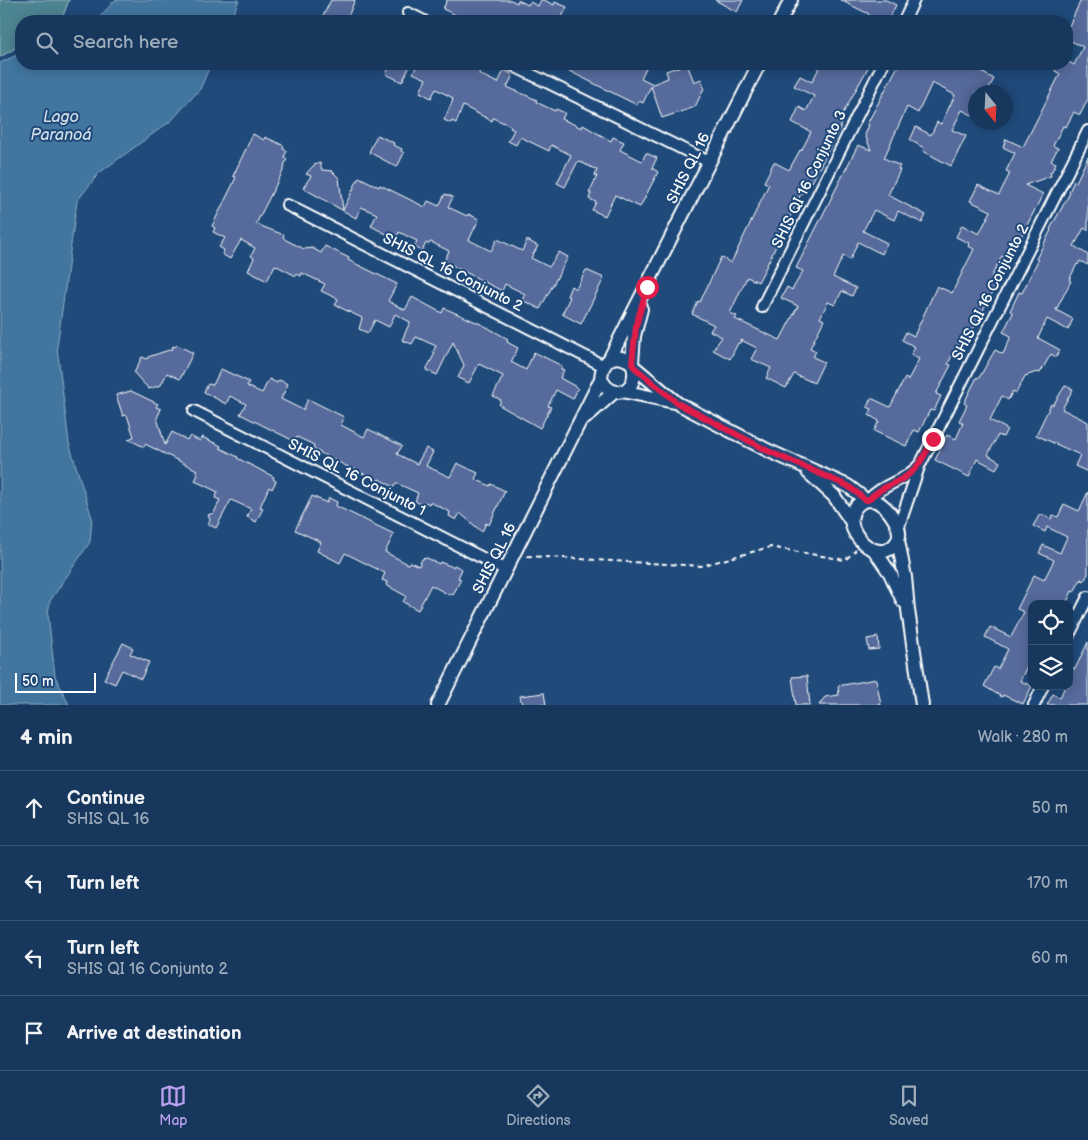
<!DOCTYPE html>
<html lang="en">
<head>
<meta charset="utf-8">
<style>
	:root { --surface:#17385c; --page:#244365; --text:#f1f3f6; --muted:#9eacbb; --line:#365272; --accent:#bca0f2 }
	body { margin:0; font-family:"Balsamiq Sans",sans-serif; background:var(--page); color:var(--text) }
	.controls { position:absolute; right:15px; bottom:15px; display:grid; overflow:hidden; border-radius:10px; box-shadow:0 2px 12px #0003 }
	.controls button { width:45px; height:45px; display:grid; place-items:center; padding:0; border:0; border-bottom:1px solid var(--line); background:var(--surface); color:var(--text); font:25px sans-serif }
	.compass { position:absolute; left:968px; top:85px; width:45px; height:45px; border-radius:50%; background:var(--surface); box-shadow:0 2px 12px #0003; rotate:162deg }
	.scale { position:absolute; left:15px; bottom:12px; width:81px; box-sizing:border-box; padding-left:5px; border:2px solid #fff; border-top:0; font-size:14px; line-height:18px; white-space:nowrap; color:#fff; -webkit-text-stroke:4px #1f4a7a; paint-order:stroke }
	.stop { position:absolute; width:15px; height:15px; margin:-11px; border:4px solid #e11d48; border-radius:50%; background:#fff }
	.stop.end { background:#e11d48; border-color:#fff; box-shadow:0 1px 5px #0008 }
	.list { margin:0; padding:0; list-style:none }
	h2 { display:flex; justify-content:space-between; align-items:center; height:65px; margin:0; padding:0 20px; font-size:21px }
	h2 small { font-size:16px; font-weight:400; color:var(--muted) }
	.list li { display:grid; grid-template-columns:32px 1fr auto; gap:15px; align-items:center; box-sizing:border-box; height:75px; padding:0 20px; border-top:1px solid var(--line) }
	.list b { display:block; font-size:19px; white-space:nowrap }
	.list p { margin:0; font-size:16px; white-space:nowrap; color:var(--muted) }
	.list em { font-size:16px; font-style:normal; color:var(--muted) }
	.icon { flex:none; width:28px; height:28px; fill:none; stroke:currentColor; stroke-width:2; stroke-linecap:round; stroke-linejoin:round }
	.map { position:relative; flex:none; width:1088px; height:705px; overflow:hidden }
	.search { position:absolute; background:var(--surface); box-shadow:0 2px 12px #0003; left:15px; right:15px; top:15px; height:55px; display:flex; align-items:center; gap:12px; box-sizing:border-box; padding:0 18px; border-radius:20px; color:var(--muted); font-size:19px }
	.sheet { height:365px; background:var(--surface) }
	nav { display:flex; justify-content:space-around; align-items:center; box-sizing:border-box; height:70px; border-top:1px solid var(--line); background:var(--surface); font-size:14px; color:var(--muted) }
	nav a { display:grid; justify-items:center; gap:2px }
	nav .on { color:var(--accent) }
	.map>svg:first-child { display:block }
	.green { fill:#4e8491; stroke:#a6c2c8 }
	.water { fill:#42769f; stroke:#8eadc5 }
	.building { fill:#576b9b; stroke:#fff }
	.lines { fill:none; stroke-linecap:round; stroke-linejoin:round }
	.minor-casing { stroke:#fff; stroke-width:14 }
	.tertiary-casing { stroke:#fff; stroke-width:16 }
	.path { stroke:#fff; stroke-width:2; stroke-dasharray:5 4; stroke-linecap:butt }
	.minor { stroke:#1f4a7a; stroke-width:10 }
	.tertiary { stroke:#1f4a7a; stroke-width:12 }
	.route { stroke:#e11d48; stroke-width:6 }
	.labels { text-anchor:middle; stroke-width:4; stroke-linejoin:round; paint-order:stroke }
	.street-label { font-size:15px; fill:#fff; stroke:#1f4a7a }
	.water-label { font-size:16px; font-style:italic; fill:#d0dde7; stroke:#1f4a7a }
</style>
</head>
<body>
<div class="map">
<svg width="1088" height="705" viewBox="0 0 1088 705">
	<rect width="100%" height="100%" fill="#1f4a7a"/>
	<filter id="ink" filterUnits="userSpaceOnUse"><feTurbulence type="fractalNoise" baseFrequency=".02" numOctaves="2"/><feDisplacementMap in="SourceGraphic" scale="10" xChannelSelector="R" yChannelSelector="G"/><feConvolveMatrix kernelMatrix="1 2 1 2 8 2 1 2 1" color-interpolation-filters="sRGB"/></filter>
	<g filter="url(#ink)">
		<path class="green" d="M0 0H69L61 21H21V45L0 57Z"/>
		<path class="water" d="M115 0H239L230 21H94L99 18Z
			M21 53V64H211L200 89 172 120 99 173 77 201 57 347 69 443 92 518 90 542 50 601 48 614 55 676 69 705H0V63Z"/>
		<path class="building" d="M331 0H355L346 21H333L323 16Z
			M447 0H511L517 3 518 0 528 5 530 2 538 6 541 0H544L554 5 555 2 567 7 560 21H468L443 9Z
			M715 0H743L737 12Z
			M840 0H886L896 5 888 21H866L869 14Z
			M1081 0H1088V99L1080 115 1074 112 1066 127 1063 126 1053 146 1058 148 1051 161 1056 163 1052 171 1050 172 1051 176 1025 185 1043 194 1009 260 1002 256 991 277 999 280 972 331 970 330 962 347 957 345 948 364 951 365 936 394 941 396 934 411 930 410 919 432 914 430 906 446 874 431 879 421 869 415 872 409 867 407 871 398 890 407 905 378 908 380 919 359 911 355 915 347 902 340 906 332 914 336 937 286 952 293 974 249 968 246 969 243 956 237 962 225 979 234 991 211 970 201 978 185 999 195 1010 173 1006 171 1015 153 1003 147 1006 139 1023 147 1060 74 1055 71 1058 64H1067V61L1074 65 1083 47 1067 39V30Z
			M391 64H411L402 82 386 74Z
			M418 64H466L480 71 479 74 498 83 504 70 513 75 507 87 537 100 536 102 555 111 556 109 565 113 562 119 582 128 583 125 611 141 613 137 624 142 620 150 642 161 646 153 657 158 652 168 658 172 640 207 615 195 605 216 592 210 596 202 589 199 591 193H589L597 176H595L597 170 578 161 565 187 557 183 571 155 551 145 549 151 520 137 516 145 508 141 514 130 510 128 511 126 493 118 492 121 463 106 456 123 452 121 451 123 444 120 453 100H452L453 98 436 89 431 98 420 92 426 79 413 73Z
			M555 64H648L641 78 653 84 668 78 666 71 687 64 694 82 701 79 704 88 695 107 662 118 651 86 643 103 639 101 637 105Z
			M821 64H870L841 117 837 121 842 124 812 182 809 181 800 196 765 269 758 282 747 277 730 313 737 316 735 319 780 340 798 306 781 298 787 287 792 290 803 271 796 268 858 145 871 150 865 135 869 125 867 124 899 64H952L964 70 967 64H988L983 73 994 79 987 92H976V117L962 110 952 130 966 136 951 166 923 151 924 148 910 140 916 127 931 135 937 122 941 124 955 95 932 83 918 113 907 107 884 158 900 166 898 169 900 170 888 195 926 215 922 223 898 211 894 220 874 210 863 231 887 243 882 254 858 242 850 260 843 256 833 277 856 288 852 296 842 291 835 305 828 302 820 318 824 320 810 348 816 351 813 357 824 362 814 383 794 374 786 388 766 378 771 368 751 359 757 348 741 340 740 343H738L730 359 713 350 722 337 710 331 714 325 692 314 698 301 700 302 721 257 731 263 769 184 764 182 774 162 789 170 800 150 801 151 811 132 792 122 799 107 806 111 814 96 794 86 800 76 812 82Z
			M253 134 264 140 265 137 276 142 284 146 283 149 287 151 284 157 287 159 284 166 285 167 256 224 284 235 283 237 286 240 304 249 312 248 321 253 325 246 349 258 348 260 397 284 388 301 405 310 412 297 442 313 444 308 483 325 508 339 507 342 518 348 511 362 526 370 534 352 562 366 561 369 564 370 560 378 578 388 573 399 556 390 548 406 551 407 540 428 499 405 501 400 493 396 503 376 479 364 469 383 458 378 464 365 453 342 437 375 426 370 435 353 433 352 436 346 416 337 412 344 402 340 410 322 395 314 389 327 375 320 368 333 359 329 362 318 335 305 338 299 321 291 325 284 302 273 301 276 297 274 296 276 275 265 267 281 248 271 254 258 251 256 255 248 241 240 230 259 222 254 224 250 219 247 225 238 213 232 215 228 212 226 232 186 236 177 233 176Z
			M377 135 394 143 393 145 402 149 401 151 404 153 397 167 369 152Z
			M1088 157V230L1084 228 1074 246 1088 255V265L1080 261 1078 265 1077 264 1069 280 1071 281 1056 310 1073 319 1068 330 1047 319 1038 338 1060 350 1056 357 1051 354 1040 373 1037 372 1025 376 1016 393 1013 391 1008 400 1002 396 990 420 1007 429 1003 437 998 435 988 455 1000 462 996 469 977 459 969 477 935 460 947 435 956 439 963 423 959 421 967 405 964 403 977 377 979 378 995 350 1003 354 1011 336 1003 332 1013 313 1010 311 1019 292 1022 293 1038 260 1036 259 1051 230 1050 229 1070 193 1069 192 1074 181 1076 182Z
			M320 163 322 170 332 171 339 178 343 210 359 177 379 187 380 185 425 207 428 201 439 206 445 194 453 197 448 207 467 216 468 214 479 219 469 240 491 251 497 239 522 251 527 240 538 246 531 258 549 267 559 252 568 257 540 309 522 300 525 294 505 284 502 291 444 261 449 251 431 242 428 244 426 243 422 251 414 247 417 241 399 232 396 239 371 226 377 214 361 207 356 218 303 188 311 176 306 174 314 165Z
			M586 270 604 278 581 324 562 314 570 297 567 296 571 286 576 289Z
			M177 345 193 353 180 379 167 373 161 385 149 389 134 373 142 357 147 359 148 357 172 349 173 346 175 347Z
			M221 369 249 382 247 386 262 393 269 379 277 383 279 380 288 384 281 399 303 410 308 399 344 417 341 425 364 437 368 429 402 446 397 454 417 464 426 448 433 452 426 466 450 477 457 463 478 473 475 479 490 486 491 484 505 491 489 525 486 523 482 532 460 513 456 520 449 516 450 512 430 502 429 504 425 502 424 506 415 501 418 493 396 483 394 487 379 479 378 481 354 469V470L313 449 314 445 297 437 294 441 240 414 246 404 230 396 226 404 204 392 208 384 213 385Z
			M1065 386 1073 389 1062 409 1088 422V472L1075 466 1080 455 1036 435 1051 404 1053 405Z
			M131 391 158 404 156 407 161 409 157 418 165 445 172 432 187 440 190 436 200 441 202 437 221 446 220 448 238 457 237 458 274 477 273 479 276 481 272 489 269 487 260 507 263 508 256 522 247 517 251 509 231 500 216 528 208 524 210 520 208 515 214 513 220 500 215 498 218 492 195 481 198 474 195 473 197 470 145 444 144 447 128 439 134 437 127 415 123 416 116 395Z
			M1088 492V574L1084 581 1081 579 1074 592 1072 591 1066 604H1032V666L1028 664 1020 681 1032 686 1023 704 1003 695 1002 697 984 686 994 667 998 669 1008 649 985 637 990 627 1011 637 1024 612 1017 609 1034 575 1044 580 1054 560 1039 553 1043 545 1060 553 1067 537 1047 527 1045 532 1033 526 1040 514 1051 519 1053 515 1058 517 1064 504 1079 511Z
			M312 496 327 503 329 498 337 502 336 506 394 534 385 552 408 564 410 562 419 566 422 559 427 558 439 564 440 562 453 567 454 565 462 569 458 578 461 579 453 595 450 593 449 595 431 585 418 610 403 602 406 596 386 585 387 582 382 580 385 573 345 553 340 563 317 551 321 542 295 530Z
			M878 637 879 649 869 650 867 639Z
			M1088 642V705H1047L1053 694 1060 698 1065 686H1069V666L1075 669Z
			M123 643 133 648 130 654 149 662 141 679 122 670 115 684 104 679Z
			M807 676 810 705H796L792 677Z
			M876 679 881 705H819L825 697 839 695 838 686Z
			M544 693 546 705H522L520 696Z"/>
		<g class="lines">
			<defs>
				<path id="minor" d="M408 13 424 21
					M904 21 914 0
					M510 64 709 162
					M287 205 604 366
					M762 307 883 64
					M194 411 506 570
					M868 500C883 483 907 481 921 463L1088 131
					M898 529 919 467
					M1069 635 1088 597
					M1034 705 1043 686"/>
				<path id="tertiary" d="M780 21 791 0
					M610 358 759 64
					M632 363 634 336 641 309
					M634 367 677 403 769 451 848 486 861 496 865 500
					M622 391 674 402
					M585 418 614 392
					M808 472 834 496 851 521
					M865 500C869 500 873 500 876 501 888 507 906 530 896 543 876 571 828 518 865 500Z
					M898 540 905 577 908 610 922 705
					M875 551 890 573 903 601
					M438 705 601 379C602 359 615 351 632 363 642 388 614 405 601 379"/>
			</defs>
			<use href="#minor" class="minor-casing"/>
			<use href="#tertiary" class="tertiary-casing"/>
			<path class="path" d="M527 556 701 566 770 547 845 560 856 550"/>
			<use href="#minor" class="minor"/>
			<use href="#tertiary" class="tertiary"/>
		</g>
	</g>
	<g class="lines" filter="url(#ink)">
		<path class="route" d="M647 287 636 326 632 363 634 367 677 403 768 451 848 486 861 496 865 500H868C878 489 889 486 902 479 918 470 925 455 933 439"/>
	</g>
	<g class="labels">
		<g class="street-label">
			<text transform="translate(688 168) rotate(-63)" y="5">SHIS QL 16</text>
			<text transform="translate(809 179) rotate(-64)" y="5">SHIS QI 16 Conjunto 3</text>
			<text transform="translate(453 272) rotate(27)" y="5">SHIS QL 16 Conjunto 2</text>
			<text transform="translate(990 292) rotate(-63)" y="5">SHIS QI 16 Conjunto 2</text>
			<text transform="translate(357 477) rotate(27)" y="5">SHIS QL 16 Conjunto 1</text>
			<text transform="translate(494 558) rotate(-63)" y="5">SHIS QL 16</text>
		</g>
		<g class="water-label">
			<text x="61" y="122">Lago<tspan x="61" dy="18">Paranoá</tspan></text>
		</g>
	</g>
</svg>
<div class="controls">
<button><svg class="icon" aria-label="locate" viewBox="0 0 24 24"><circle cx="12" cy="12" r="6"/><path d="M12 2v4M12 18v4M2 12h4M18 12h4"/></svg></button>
<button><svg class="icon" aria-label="layers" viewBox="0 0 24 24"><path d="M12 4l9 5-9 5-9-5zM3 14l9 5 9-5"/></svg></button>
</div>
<svg class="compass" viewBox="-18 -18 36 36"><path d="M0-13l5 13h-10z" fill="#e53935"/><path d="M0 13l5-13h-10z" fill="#9eacbb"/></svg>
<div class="scale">50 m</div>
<div class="stop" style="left:647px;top:287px"></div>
<div class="stop end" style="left:933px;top:439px"></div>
<div class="search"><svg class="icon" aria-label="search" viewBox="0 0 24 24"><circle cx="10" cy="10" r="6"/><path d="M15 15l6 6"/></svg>Search here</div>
</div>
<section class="sheet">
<h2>4 min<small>Walk · 280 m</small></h2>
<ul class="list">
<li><svg class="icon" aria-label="ahead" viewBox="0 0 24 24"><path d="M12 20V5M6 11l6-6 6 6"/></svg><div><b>Continue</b><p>SHIS QL 16</p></div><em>50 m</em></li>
<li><svg class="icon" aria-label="left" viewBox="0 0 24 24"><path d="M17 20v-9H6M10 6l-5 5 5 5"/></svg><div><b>Turn left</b></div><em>170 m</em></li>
<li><svg class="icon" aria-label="left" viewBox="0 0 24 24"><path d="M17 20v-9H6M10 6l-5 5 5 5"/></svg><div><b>Turn left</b><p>SHIS QI 16 Conjunto 2</p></div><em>60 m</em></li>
<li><svg class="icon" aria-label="arrive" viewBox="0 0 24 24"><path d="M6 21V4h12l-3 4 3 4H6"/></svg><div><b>Arrive at destination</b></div></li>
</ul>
</section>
<nav>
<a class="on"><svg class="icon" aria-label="map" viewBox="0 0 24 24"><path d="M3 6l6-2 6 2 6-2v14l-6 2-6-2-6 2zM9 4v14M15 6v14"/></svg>Map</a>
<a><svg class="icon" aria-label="directions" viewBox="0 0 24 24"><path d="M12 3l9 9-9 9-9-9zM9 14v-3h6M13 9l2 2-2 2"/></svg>Directions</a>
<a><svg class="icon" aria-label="saved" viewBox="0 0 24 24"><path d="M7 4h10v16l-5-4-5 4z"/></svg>Saved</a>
</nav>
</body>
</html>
